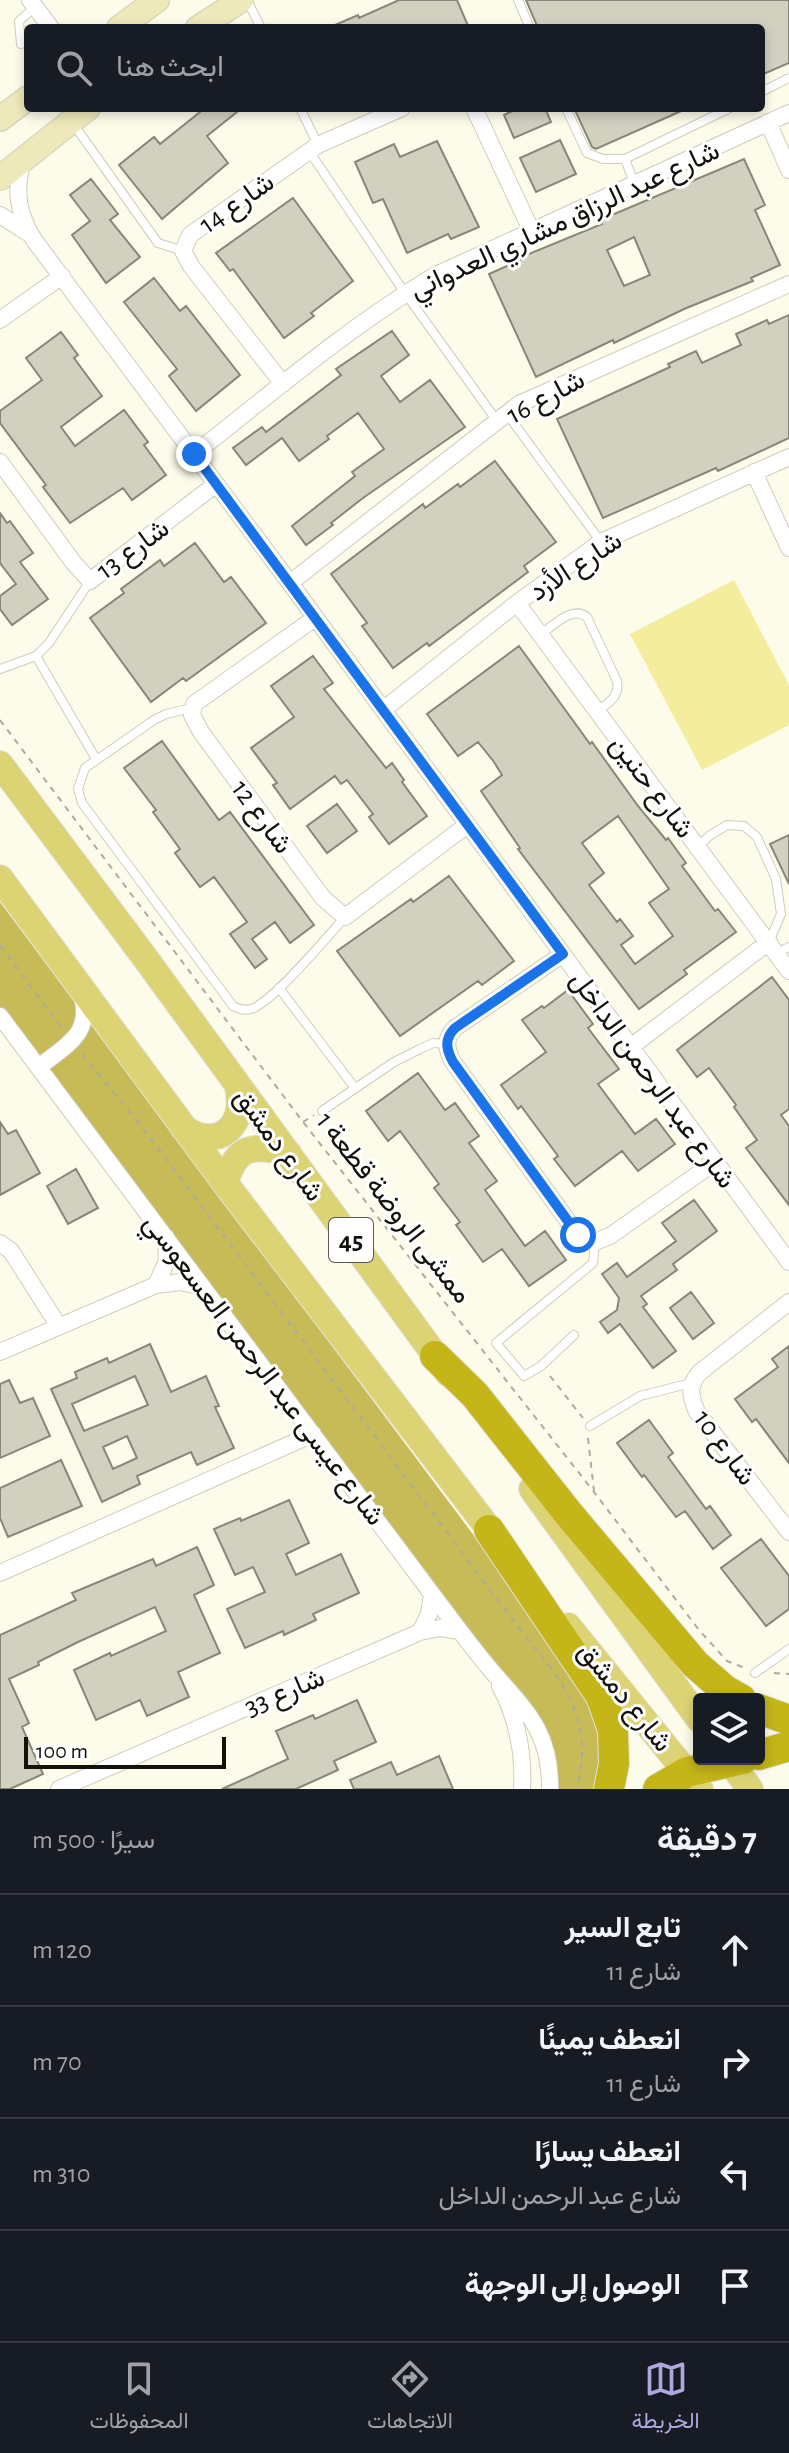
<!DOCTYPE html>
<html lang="ar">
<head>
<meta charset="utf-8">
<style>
	:root { --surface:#171b24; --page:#242831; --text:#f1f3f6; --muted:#9ea1a6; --line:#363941; --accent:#ada7df }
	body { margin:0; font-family:"Alegreya Sans",Vazirmatn,sans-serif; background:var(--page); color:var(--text); direction:rtl }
	.controls { position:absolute; right:24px; bottom:24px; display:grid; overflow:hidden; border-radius:8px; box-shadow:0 4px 12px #0003 }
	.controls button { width:72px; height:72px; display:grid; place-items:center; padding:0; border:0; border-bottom:2px solid var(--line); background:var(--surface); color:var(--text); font:40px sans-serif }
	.scale { position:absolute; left:24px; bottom:20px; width:202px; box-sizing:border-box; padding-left:8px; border:4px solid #13120c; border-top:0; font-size:22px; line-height:28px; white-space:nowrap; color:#13120c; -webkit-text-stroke:6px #fff; paint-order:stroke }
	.stop { position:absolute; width:24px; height:24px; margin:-18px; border:6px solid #1a73e8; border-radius:50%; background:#fff }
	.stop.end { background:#1a73e8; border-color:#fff; box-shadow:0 2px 8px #0008 }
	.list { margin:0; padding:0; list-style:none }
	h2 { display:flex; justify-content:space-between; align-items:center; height:104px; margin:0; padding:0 32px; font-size:34px }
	h2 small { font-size:26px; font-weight:400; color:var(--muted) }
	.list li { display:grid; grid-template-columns:52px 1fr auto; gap:24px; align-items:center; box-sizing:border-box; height:112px; padding:0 32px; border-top:2px solid var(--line) }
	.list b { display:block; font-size:30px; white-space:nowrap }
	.list p { margin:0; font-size:26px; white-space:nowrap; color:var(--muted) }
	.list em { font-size:26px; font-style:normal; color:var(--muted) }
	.icon { flex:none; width:44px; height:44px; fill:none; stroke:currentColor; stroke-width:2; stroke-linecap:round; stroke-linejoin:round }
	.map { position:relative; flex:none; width:789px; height:1789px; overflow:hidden; direction:ltr }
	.search { position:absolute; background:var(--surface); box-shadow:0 4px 12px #0003; left:24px; right:24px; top:24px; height:88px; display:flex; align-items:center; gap:20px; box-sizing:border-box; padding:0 28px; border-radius:8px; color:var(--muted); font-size:30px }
	.sheet { height:552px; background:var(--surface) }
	nav { display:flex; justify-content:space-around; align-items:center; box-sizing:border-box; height:112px; border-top:2px solid var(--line); background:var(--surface); font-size:22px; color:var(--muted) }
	nav a { display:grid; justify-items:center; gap:4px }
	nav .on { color:var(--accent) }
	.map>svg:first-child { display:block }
	.green { fill:#f5ed9e }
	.forest { fill:#c6bb56 }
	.building { fill:#d2d1c0; stroke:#888777; stroke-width:2; fill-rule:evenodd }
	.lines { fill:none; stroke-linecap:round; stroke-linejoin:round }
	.lane-casing { stroke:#cecdbb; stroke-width:10 }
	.street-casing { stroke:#cecdbb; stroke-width:18 }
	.secondary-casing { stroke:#cecdbb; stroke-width:26 }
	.primary-casing { stroke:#e3e3e2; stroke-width:28 }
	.highway-casing { stroke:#e3e3e2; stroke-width:32 }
	.path { stroke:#acab9d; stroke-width:2; stroke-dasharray:6 6; stroke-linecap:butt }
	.lane { stroke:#fff; stroke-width:8 }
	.street { stroke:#fff; stroke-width:16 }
	.secondary { stroke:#ede9ba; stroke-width:24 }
	.primary { stroke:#dcd375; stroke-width:26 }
	.highway { stroke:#c4b519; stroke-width:30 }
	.route { stroke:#1a73e8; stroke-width:10 }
	.labels { text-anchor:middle; stroke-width:6; stroke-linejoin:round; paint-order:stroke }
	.shield { fill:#fff; stroke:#5a5955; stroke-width:2 }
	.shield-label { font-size:26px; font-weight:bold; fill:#13120c }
	.street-label { font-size:28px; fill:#13120c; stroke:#fff }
</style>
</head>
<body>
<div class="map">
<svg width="789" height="1789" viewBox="0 0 789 1789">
	<rect width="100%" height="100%" fill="#fdfcea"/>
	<path class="green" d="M734 580 789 685V725L702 770 630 634Z"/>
	<path class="forest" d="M0 902 561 1652 596 1708 602 1753 596 1789H556L557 1774 489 1657 0 1007Z"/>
	<path class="building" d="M399 0H457L469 28H328L358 15 359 18Z
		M526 0H789V63L761 75V28H538Z
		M205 108H242L207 136 228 163 162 219 119 165 154 137 160 144Z
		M519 108H545L551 122 514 138 504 115Z
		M574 108H688L596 149 592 147Z
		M560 140 576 174 536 192 520 158Z
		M437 141 479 227 451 239 448 234 407 253 383 199 373 203 355 162 394 144 400 157Z
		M744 159 765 205 755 210 780 265 751 278 753 281 684 309 614 343 613 340 536 377 489 274 525 258 524 256 602 224 600 220ZM634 237 650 275 624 286 607 250Z
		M91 179 118 214 110 220 140 257 106 283 72 235 90 221 70 195Z
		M293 198 353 281 311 313 314 316 284 338 233 269 230 271 216 253Z
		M154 278 180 311 186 306 240 375 196 411 169 376 177 369 124 302Z
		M789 315V438L718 471 716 468 603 518 557 419 670 367 668 364 696 351 702 363 741 345 736 334 767 320 769 324Z
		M392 331 409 355 381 376 400 402 430 380 465 427 363 498 331 523 333 525 306 545 292 526 355 476 352 472 384 449 358 413 327 436 329 439 299 461 282 438 246 465 233 448 262 427 266 432 341 375 336 369Z
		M61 332 78 355 74 358 102 396 61 427 75 446 124 410 148 442 144 445 166 475 132 500 123 488 70 523 43 487 46 485 0 423V411L42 380 26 358Z
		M495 461 556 542 524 566 528 572 429 646 427 643 393 668 362 626 367 623 331 574 423 504 425 508 458 484 460 487Z
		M0 513 7 523 10 521 33 553 20 562 48 599 12 625 0 609V596L16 584 0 563Z
		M195 543 224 582 231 577 266 623 186 681 183 678 151 702 90 618 124 593 121 589 160 560 164 566Z
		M519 646 590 744 592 742 638 806 666 840 668 838 686 863 682 866 715 911 718 909 736 932 684 970 687 974 639 1009 518 849 520 848 481 791 502 775 494 762 478 742 458 756 427 714ZM618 816 669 889 649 903 673 936 635 964 621 945 633 936 620 919 617 922 589 885 604 873 582 843Z
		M313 656 333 683 324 689 386 768 392 763 404 780 402 782 427 816 389 844 369 817 373 814 347 780 341 784 335 776 290 809 273 785 277 783 251 748 294 717 271 686Z
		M162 741 219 820 230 812 314 925 290 943 275 922 252 939 267 959 255 968 230 934 247 922 214 877 200 887 175 853 180 849 153 812 156 810 124 768Z
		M337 804 357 831 327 853 307 826Z
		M789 835V884L770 844Z
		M449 876 514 961 482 985 478 981 400 1036 337 951 411 899 413 902Z
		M772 977 789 1000V1109L781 1115 789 1126V1205L746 1148 757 1140 734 1107 736 1105 709 1068 697 1077 677 1050Z
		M568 990 593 1024 588 1028 619 1069 598 1084 635 1134 656 1119 675 1144 638 1171 622 1151 575 1186 554 1159 558 1156 521 1106 518 1109 501 1085 546 1052 522 1020 542 1006 544 1008Z
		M418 1073 445 1110 455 1103 479 1136 469 1143 497 1181 485 1190 525 1246 545 1231 566 1260 529 1286 502 1249 483 1262 456 1225 460 1222 434 1188 439 1184 400 1131 388 1141 366 1111Z
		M0 1122 8 1134 16 1130 40 1173 0 1195Z
		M76 1169 98 1208 68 1224 47 1186Z
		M694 1200 717 1231 673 1264 677 1270 641 1296 647 1304 643 1307 676 1351 653 1368 620 1324 608 1333 600 1322 617 1310 619 1298 602 1274 617 1263 627 1277 676 1241 662 1223Z
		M691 1292 714 1323 693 1339 670 1308Z
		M150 1344 171 1392 206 1376 219 1406 215 1407 234 1448 197 1465 191 1452 137 1476 140 1484 102 1502 51 1389 77 1378 75 1372 107 1358 109 1363ZM135 1376 148 1405 84 1431 72 1404ZM127 1436 137 1458 113 1469 103 1447Z
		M789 1346V1463L756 1419 752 1422 735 1399 778 1367 772 1359Z
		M9 1380 20 1403 33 1398 50 1436 0 1458V1384Z
		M649 1420 673 1453 668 1457 706 1509 710 1506 731 1535 713 1549 685 1511 676 1517 644 1475 642 1477 617 1443Z
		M61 1460 82 1506 8 1537 0 1518V1488Z
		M289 1500 309 1543 286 1554 296 1575 341 1554 359 1593 313 1614 316 1620 284 1635 283 1631 245 1648 227 1609 265 1592 253 1567 235 1575 214 1529 240 1518 241 1521Z
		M761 1539 789 1576V1609L766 1626 721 1568Z
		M197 1547 214 1585 194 1595 220 1653 178 1672 189 1697 147 1716 140 1700 96 1720 74 1670 110 1653 111 1656 166 1631 155 1607 78 1642 38 1662 39 1665 9 1679 29 1723 22 1727 43 1774 10 1789H0V1635L76 1600 72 1593 153 1559 156 1566Z
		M357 1700 376 1742 334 1761 338 1770 296 1789H222L288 1759 276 1731 313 1715 315 1719Z
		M439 1756 453 1789H354L350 1780 391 1762 397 1775Z"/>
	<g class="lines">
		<defs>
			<path id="lane" d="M247 0 261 28
				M518 0 530 28
				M21 44 19 21 35 7
				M761 92 789 78
				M300 108 318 145
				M566 108 587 153 603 159H625
				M74 125 158 243 183 251
				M309 151 405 293 497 421
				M634 183 625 159 730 108
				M507 414 601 542
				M540 635C553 626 572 605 587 617L617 681C620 697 609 702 597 712
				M36 656 96 759
				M0 669 36 656 49 643 90 581
				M192 708 166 714 154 720 85 768 78 789 82 803 233 1006C239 1009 244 1011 251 1009 272 1003 328 936 345 917
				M698 847 709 836 727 825 744 826 757 837 776 879 781 914 769 942
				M777 953 789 947
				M279 988 355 1088
				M322 1111 394 1062 420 1049 433 1043 446 1044
				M574 1335 541 1366 524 1376 496 1343 593 1263 595 1242
				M590 1426 640 1396 691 1383
				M755 1673 789 1649"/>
			<path id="street" d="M30 0 51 28
				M474 108 532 232
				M768 122 789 170
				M23 161C14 190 18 214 34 240L290 583 789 1262
				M0 215 28 233
				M0 320 62 276
				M283 384 191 266 183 251 190 235 318 145 402 108
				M194 454C273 392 350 326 436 275L789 113
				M0 462 73 562 90 581 216 484
				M754 472 789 548
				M290 583 519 404 789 284
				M517 603 789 971
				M315 618 194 704 192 715 201 732 323 898 345 917 467 825
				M383 710 517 603 601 542 789 457
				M563 954 455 1028C444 1039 446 1049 453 1062L578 1235 595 1242 610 1236 715 1162
				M0 1016 432 1594C451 1619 470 1645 490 1669 524 1709 551 1730 550 1789
				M632 1046 769 942
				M39 1067C66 1045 92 1035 82 996
				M0 1243 11 1251 58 1325
				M156 1285 167 1261 166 1237
				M789 1302 699 1373C688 1387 690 1396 697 1412L789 1532
				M0 1352 156 1285 180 1282 203 1287
				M0 1573 313 1434
				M420 1632 429 1614 432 1594
				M500 1686C517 1718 524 1753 522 1789
				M59 1789 420 1632 440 1628 460 1631"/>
			<path id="secondary" d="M119 28 157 0
				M198 28 241 0
				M0 119 28 98
				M0 178 88 108"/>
			<path id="primary" d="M0 764 143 955 448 1373
				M0 878 225 1183 502 1546
				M184 1128C204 1143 230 1140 238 1114 241 1105 239 1095 238 1087
				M225 1183C236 1146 252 1144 288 1153
				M532 1489 699 1719
				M568 1626 700 1789
				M728 1759 750 1789"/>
			<path id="highway" d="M435 1356 475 1395 568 1513 695 1664 725 1690 741 1699
				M489 1530 601 1696 613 1730 614 1764 609 1789
				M759 1709 789 1720
				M759 1755 789 1746
				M658 1789 687 1772 743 1759"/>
		</defs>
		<use href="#lane" class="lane-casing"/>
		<use href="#street" class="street-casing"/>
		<use href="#secondary" class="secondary-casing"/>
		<use href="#primary" class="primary-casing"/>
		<use href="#highway" class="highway-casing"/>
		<path class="path" d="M0 720 303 1122 594 1492 699 1630 727 1661 745 1668
			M0 945 63 1030
			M82 1054 142 1127 518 1627C562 1682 595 1714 577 1789
			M303 1122 314 1115
			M550 1376 583 1418
			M588 1438 594 1491
			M774 1673 789 1674"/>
		<use href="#lane" class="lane"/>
		<use href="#street" class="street"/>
		<use href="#secondary" class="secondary"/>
		<use href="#primary" class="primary"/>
		<use href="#highway" class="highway"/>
	</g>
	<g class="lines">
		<path class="route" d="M194 454 563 954 455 1028C444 1039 446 1049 453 1062L578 1235"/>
	</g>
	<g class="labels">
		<rect class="shield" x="329" y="1218" width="44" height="44" rx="6"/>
		<g class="shield-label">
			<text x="351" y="1249">45</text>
		</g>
		<g class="street-label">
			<text transform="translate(236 202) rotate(-35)" y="10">شارع 14</text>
			<text transform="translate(564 219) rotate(-25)" y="10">شارع عبد الرزاق مشاري العدواني</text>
			<text transform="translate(545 396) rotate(-28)" y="10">شارع 16</text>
			<text transform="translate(132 548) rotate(-36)" y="10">شارع 13</text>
			<text transform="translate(575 565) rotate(-33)" y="10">شارع الأزد</text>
			<text transform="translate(653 786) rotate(53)" y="10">شارع حنين</text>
			<text transform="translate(263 816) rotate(54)" y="10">شارع 12</text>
			<text transform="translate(654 1079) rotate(54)" y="10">شارع عبد الرحمن الداخل</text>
			<text transform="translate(280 1144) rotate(54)" y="10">شارع دمشق</text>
			<text transform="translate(395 1207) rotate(52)" y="10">ممشى الروضة قطعة 1</text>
			<text transform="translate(265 1369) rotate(53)" y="10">شارع عيسى عبد الرحمن العسعوسي</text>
			<text transform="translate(726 1447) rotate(54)" y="10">شارع 10</text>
			<text transform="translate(284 1691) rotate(-23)" y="10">شارع 33</text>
			<text transform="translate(626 1696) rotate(51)" y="10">شارع دمشق</text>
		</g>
	</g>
</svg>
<div class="controls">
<button><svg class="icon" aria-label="layers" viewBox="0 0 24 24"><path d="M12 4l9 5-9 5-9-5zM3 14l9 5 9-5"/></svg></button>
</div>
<div class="scale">100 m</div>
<div class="stop" style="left:578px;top:1235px"></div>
<div class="stop end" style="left:194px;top:454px"></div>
<div class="search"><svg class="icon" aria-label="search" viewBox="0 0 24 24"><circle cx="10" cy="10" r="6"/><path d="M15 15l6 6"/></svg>ابحث هنا</div>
</div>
<section class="sheet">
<h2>7 دقيقة<small>سيرًا · 500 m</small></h2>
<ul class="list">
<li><svg class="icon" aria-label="ahead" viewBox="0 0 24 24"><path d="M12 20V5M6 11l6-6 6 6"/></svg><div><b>تابع السير</b><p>شارع 11</p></div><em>120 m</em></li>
<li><svg class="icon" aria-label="right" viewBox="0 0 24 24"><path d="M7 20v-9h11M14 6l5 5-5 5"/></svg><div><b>انعطف يمينًا</b><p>شارع 11</p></div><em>70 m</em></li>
<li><svg class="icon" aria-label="left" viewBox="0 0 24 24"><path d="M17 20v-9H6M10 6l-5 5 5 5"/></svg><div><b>انعطف يسارًا</b><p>شارع عبد الرحمن الداخل</p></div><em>310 m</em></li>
<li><svg class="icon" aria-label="arrive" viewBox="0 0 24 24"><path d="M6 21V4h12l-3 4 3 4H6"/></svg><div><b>الوصول إلى الوجهة</b></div></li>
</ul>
</section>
<nav>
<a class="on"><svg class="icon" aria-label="map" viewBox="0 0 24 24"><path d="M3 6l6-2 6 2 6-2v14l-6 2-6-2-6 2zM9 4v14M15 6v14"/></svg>الخريطة</a>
<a><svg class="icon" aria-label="directions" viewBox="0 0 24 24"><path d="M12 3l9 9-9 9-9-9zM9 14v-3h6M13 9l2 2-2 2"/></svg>الاتجاهات</a>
<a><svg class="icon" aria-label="saved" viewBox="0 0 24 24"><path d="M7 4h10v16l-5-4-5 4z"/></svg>المحفوظات</a>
</nav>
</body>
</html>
